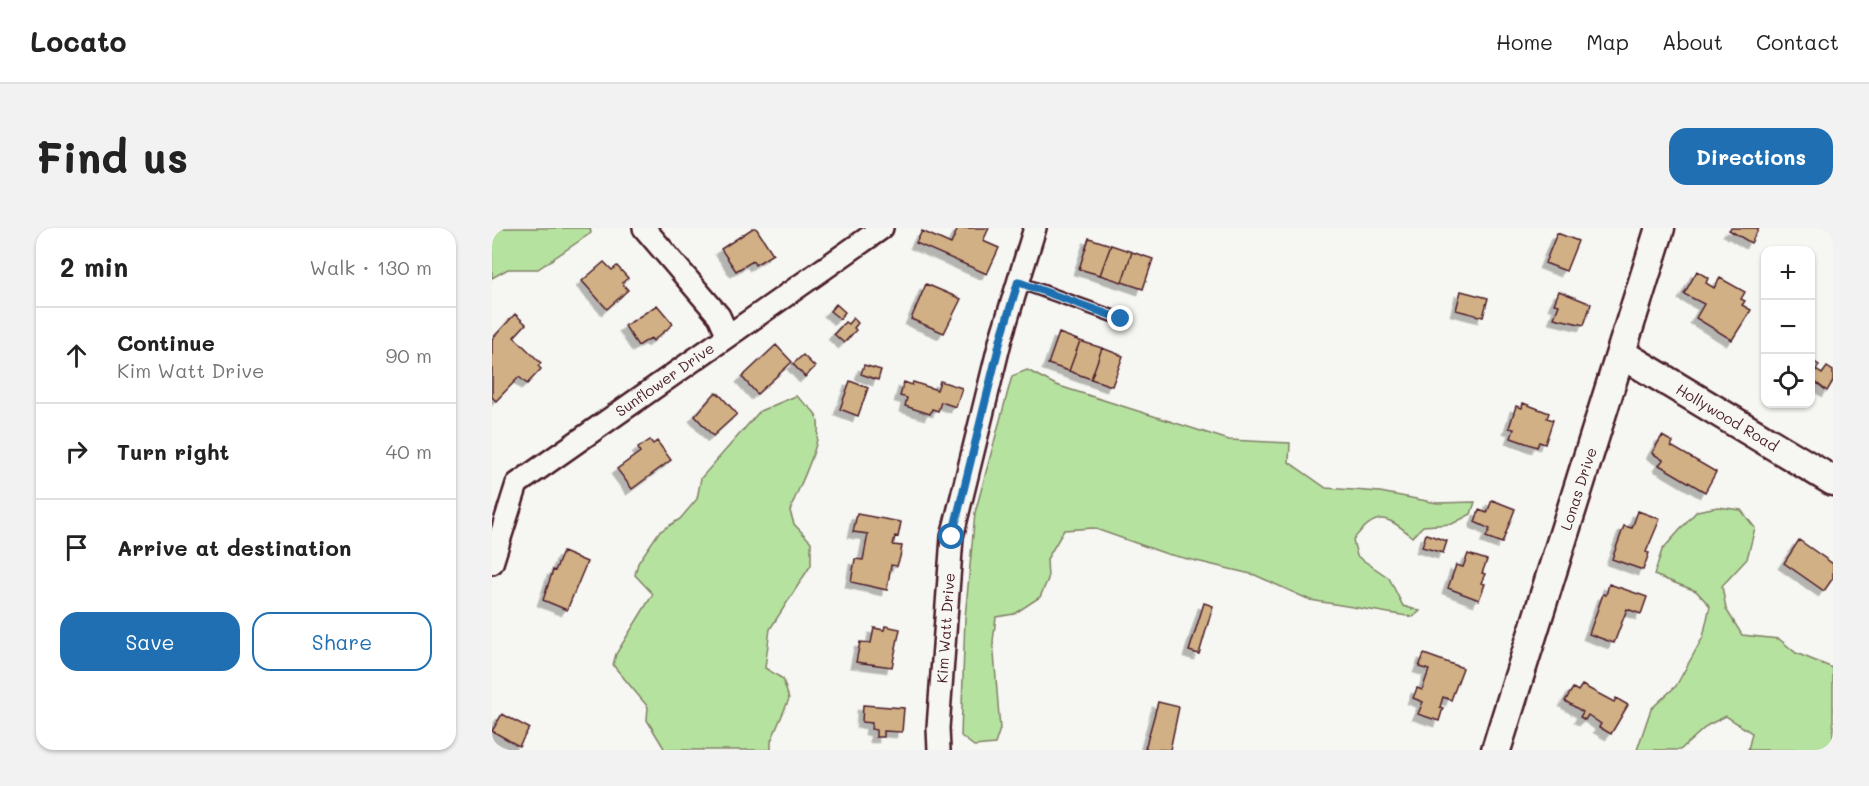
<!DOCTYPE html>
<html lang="en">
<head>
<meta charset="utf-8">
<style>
	:root { --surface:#fff; --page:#f2f2f2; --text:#222; --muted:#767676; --line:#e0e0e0; --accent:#1f6fb2 }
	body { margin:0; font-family:Mali,sans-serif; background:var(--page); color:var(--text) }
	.controls { position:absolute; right:18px; top:18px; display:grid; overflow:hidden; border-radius:12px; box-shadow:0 2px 4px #0004 }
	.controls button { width:54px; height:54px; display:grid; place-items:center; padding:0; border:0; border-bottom:2px solid var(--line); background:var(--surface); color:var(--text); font:30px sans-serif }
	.stop { position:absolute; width:18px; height:18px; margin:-14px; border:4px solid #1f6fb2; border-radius:50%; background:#fff }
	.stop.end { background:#1f6fb2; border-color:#fff; box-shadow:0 2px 6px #0008 }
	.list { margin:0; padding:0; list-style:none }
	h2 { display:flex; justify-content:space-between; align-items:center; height:78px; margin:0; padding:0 24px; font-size:26px }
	h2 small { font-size:20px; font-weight:400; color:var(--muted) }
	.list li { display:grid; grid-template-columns:39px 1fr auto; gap:18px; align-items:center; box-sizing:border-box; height:96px; padding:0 24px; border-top:2px solid var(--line) }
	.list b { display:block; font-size:22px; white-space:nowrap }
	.list p { margin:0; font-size:20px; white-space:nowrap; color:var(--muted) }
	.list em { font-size:20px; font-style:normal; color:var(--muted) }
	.actions { display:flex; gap:12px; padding:18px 24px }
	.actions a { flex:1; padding:14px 0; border:2px solid var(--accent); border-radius:18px; text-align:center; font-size:21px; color:var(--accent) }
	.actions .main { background:var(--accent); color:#fff }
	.icon { flex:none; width:33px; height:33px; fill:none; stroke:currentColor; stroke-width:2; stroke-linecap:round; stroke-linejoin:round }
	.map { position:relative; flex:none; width:1341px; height:522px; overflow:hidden; border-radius:18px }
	header { display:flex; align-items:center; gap:36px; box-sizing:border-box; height:84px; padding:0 30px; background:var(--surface); border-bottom:2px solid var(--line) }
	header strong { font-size:28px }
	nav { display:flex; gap:33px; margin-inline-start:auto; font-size:21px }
	.intro { display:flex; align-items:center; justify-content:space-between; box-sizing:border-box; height:144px; padding:0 36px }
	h1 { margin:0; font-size:42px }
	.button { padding:15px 27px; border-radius:18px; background:var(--accent); color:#fff; font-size:21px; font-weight:700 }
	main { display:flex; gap:36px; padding:0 36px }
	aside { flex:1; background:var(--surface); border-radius:18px; box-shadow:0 2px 4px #0004 }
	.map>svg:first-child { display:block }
	.green { fill:#b6e2a0; stroke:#808066; stroke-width:1.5 }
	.building { fill:#d2b085; stroke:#4a1f2b; stroke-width:1.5; filter:url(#shadow) }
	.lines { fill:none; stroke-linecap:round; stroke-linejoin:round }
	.lane-casing { stroke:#4a1f2b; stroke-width:15 }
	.street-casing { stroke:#4a1f2b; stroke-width:26 }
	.secondary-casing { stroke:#4a1f2b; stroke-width:33 }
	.lane { stroke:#f6f6f2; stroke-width:10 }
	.street { stroke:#f6f6f2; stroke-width:21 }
	.secondary { stroke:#f6f6f2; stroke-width:28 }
	.route { stroke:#1f6fb2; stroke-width:8 }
	.labels { text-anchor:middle; stroke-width:5; stroke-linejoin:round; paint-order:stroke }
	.street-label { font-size:15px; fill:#4a1f2b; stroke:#f6f6f2 }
</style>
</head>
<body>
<header>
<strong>Locato</strong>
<nav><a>Home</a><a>Map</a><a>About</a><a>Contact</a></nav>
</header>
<div class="intro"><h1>Find us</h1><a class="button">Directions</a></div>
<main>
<aside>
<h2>2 min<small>Walk · 130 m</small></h2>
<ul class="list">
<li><svg class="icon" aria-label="ahead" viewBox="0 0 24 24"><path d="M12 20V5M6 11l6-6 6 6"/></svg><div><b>Continue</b><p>Kim Watt Drive</p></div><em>90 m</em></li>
<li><svg class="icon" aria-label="right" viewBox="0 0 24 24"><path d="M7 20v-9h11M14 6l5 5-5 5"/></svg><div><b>Turn right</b></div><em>40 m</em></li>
<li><svg class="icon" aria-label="arrive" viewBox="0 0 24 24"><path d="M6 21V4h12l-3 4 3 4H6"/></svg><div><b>Arrive at destination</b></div></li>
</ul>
<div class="actions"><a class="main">Save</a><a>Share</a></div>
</aside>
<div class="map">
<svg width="1341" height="522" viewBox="0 0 1341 522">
	<defs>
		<filter id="shadow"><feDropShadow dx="-5.5" dy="5.5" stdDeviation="0" flood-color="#0004"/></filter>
	</defs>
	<rect width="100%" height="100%" fill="#f6f6f2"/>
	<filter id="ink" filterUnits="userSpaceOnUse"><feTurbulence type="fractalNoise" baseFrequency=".0167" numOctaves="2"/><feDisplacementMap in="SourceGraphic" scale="12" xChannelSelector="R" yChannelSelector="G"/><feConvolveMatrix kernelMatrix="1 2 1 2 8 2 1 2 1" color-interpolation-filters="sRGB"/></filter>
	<g filter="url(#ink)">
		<path class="green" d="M0 0H98L99 5 46 41H16L0 50Z
			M535 142 564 157 737 212 798 215 797 234 834 260 888 264 945 275 983 274 979 286 960 296 931 298 920 309C894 285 883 284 861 312L865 328 897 350 911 378 928 383 921 389 818 372 763 347 675 326 601 300 572 302 555 331 556 351 548 369 522 386 504 389 501 413 508 501 503 516 482 518 469 508 473 390 483 285 520 148Z
			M304 168C309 173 317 178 322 184 338 205 305 260 298 283L302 296 319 314V337L278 401 273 440 291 451 297 471 279 513V522H173L155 492 156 479 121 437 124 426 161 366 143 347 146 335 167 304 188 291 205 271 209 250 268 183Z
			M1226 279 1249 282 1263 300 1255 331 1230 358 1234 381 1250 407 1287 411 1304 425 1341 440V522H1256L1260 505 1234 488 1216 497 1188 522H1145L1159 481 1184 458 1211 409 1218 378 1204 363 1162 347 1170 322 1205 283Z"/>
		<path class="building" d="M261 0H264L281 26 263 37 261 33 244 43 229 21Z
			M466 0H497L491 13 507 20 495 46 424 15 430 3 459 16Z
			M1239 0H1267L1259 15 1237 2Z
			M1065 5 1086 13 1074 43 1053 35Z
			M597 10 619 17 608 47 587 41Z
			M619 17 640 24 630 54 608 47Z
			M640 24 661 31 651 61 630 54Z
			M112 34 120 42 125 38 136 50 130 55 136 62 115 81 90 53Z
			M1205 43 1216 50 1214 55 1222 60 1228 50 1253 64 1249 71 1253 73 1250 77 1259 82 1240 112 1204 90 1212 76 1192 66Z
			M434 56 469 71 452 105 419 91Z
			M969 63 996 70 991 89 964 82Z
			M1067 63 1099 76 1092 97 1062 90 1067 77 1062 76Z
			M344 76 353 84 348 91 338 83Z
			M165 77 181 96 161 113 159 110 146 118 133 98Z
			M23 86 34 96 22 109 49 135 46 138 49 141 35 156 27 149 4 173 0 169V111Z
			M361 90 366 95 362 100 364 102 352 115 342 106 353 94 356 96Z
			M567 105 588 113 577 143 556 136Z
			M588 113 610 120 599 151 577 143Z
			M284 117 300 134 265 166 250 149Z
			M610 120 631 128 620 158 599 151Z
			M311 127 323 139 313 149 301 136Z
			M1318 131 1327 137 1324 142 1330 146 1335 139 1341 143V153L1335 163 1318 150Z
			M372 137 389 142 386 152 369 146Z
			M358 153 376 160 366 188 348 181Z
			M448 153 470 160 464 179 449 174 446 183 440 181 438 186 413 178 415 170 408 168 412 154 420 157 421 154 445 162Z
			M223 165 227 166 245 186 221 208 203 188Z
			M1031 175 1057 185 1055 190 1061 192 1053 216 1047 214 1045 219 1019 210 1022 201 1017 200 1024 178 1030 180Z
			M1170 208 1181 214 1179 218 1224 244 1213 264 1167 237 1171 232 1160 225Z
			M158 212 161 216 165 213 179 232 140 261 125 241 148 224 146 220Z
			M1000 272 1023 281 1010 315 994 309 998 301 983 294 987 282 995 285Z
			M1146 283 1168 291 1154 324 1157 325 1151 342 1120 331 1132 298 1140 300Z
			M365 286 409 294 406 309 403 308 401 317 410 318 408 329 405 338 399 337 395 362 359 354 363 331 371 332 376 306 361 304Z
			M934 306 955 313 951 325 930 319Z
			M1307 312 1341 336V350L1332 363 1292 335Z
			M71 324 95 334 75 382 51 372 61 342 63 343Z
			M976 326 995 332 990 345 993 346 989 355 993 356 987 372 956 360 964 337 971 339Z
			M1117 356 1155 369 1149 386 1135 381 1122 415 1097 406 1111 366 1114 367Z
			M712 375 721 378 707 426 697 423Z
			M393 398 408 401 400 439 364 434 368 414 379 415 382 400 392 402Z
			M932 426 971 440 959 472 951 469 948 479 951 480 947 493 926 486 931 474 921 470 925 460 930 462 937 442 927 439Z
			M1090 457 1122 474 1124 470 1136 477 1119 506 1107 499 1109 496 1096 487 1093 492 1088 489 1091 484 1073 473 1081 460 1086 463Z
			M666 474 687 479 678 522 653 521Z
			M371 477 412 480 410 504 392 503V509H384V502L379 501 380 495 370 494Z
			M10 486 37 500 27 518 0 503Z"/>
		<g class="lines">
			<defs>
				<path id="lane" d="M526 54 629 91"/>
				<path id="street" d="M152 0 227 88 236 108
					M0 335 25 256 390 0
					M447 522 446 500 460 309 509 110 543 0"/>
				<path id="secondary" d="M1130 126 1341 253
					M1004 522 1168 0"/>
			</defs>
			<use href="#lane" class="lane-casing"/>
			<use href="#street" class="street-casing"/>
			<use href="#secondary" class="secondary-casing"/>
			<use href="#lane" class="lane"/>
			<use href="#street" class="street"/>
			<use href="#secondary" class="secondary"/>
		</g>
	</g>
	<g class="lines" filter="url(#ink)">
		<path class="route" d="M460 309 509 110 526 54 629 91"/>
	</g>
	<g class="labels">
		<g class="street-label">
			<text transform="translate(173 152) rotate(-35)" y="5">Sunflower Drive</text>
			<text transform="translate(1235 190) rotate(31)" y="5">Hollywood Road</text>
			<text transform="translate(1087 261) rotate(-72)" y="5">Lonas Drive</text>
			<text transform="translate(454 400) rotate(-86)" y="5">Kim Watt Drive</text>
		</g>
	</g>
</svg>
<div class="controls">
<button>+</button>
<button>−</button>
<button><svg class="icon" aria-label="locate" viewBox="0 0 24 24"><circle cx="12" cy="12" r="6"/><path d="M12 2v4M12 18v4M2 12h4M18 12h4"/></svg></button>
</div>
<div class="stop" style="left:460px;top:309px"></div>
<div class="stop end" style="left:629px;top:91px"></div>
</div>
</main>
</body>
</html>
